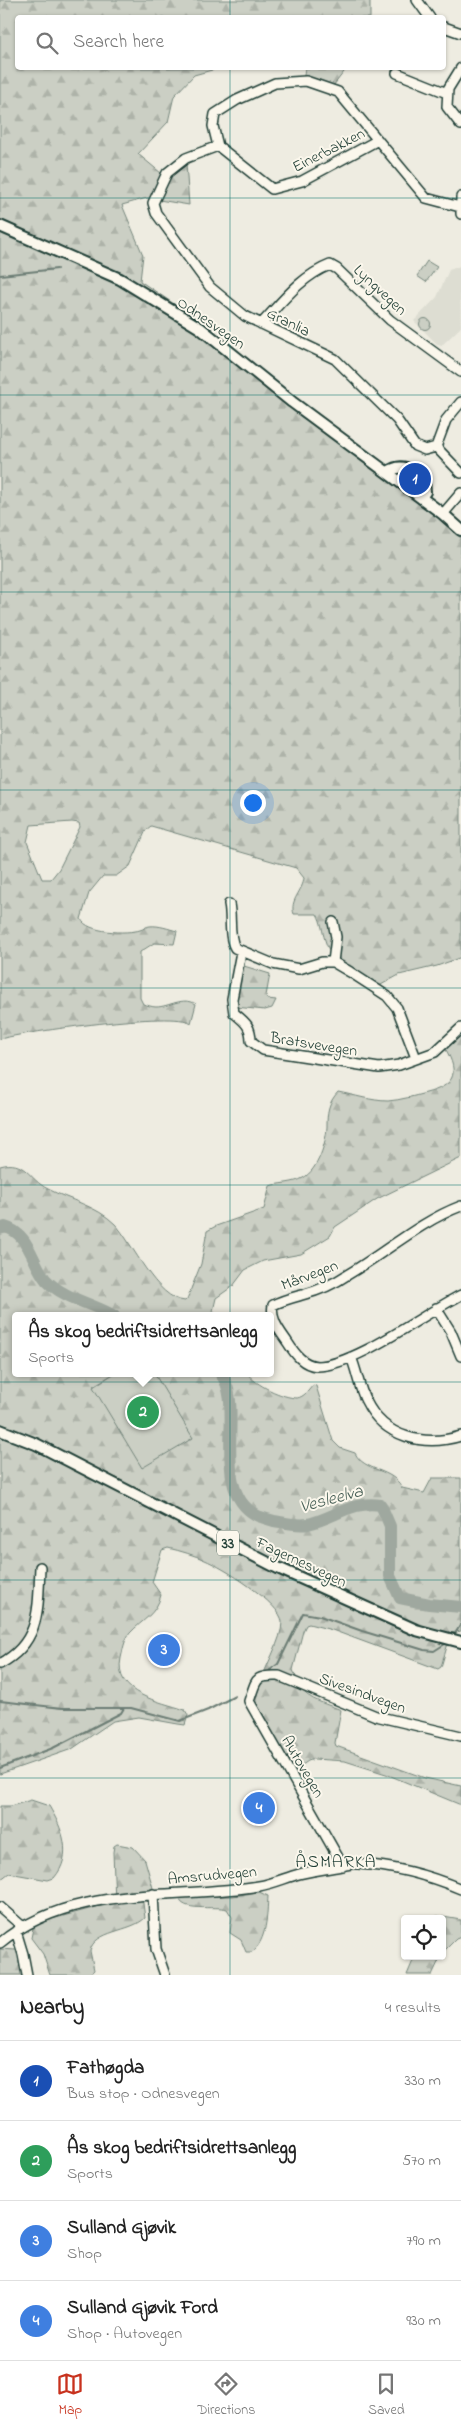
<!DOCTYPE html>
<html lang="en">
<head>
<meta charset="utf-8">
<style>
	:root { --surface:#fff; --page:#f6f6f6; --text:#222; --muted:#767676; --line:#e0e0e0; --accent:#c8321e }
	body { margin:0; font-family:"Indie Flower",sans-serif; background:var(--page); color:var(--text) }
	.controls { position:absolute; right:15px; bottom:15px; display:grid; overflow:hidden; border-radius:5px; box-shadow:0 1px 4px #0004 }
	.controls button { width:45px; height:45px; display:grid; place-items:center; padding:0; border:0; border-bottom:1px solid var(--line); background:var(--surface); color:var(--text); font:25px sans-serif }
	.you { position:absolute; left:252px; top:802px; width:18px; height:18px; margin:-12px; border:4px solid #fff; border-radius:50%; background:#1a73e8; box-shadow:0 0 0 8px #1a73e833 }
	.badge { display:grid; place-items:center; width:32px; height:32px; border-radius:50%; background:var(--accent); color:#fff; font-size:16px; font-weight:700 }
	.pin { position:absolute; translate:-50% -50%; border:2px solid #fff; box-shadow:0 1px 5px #0006 }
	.popup { position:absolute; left:12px; top:1312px; width:262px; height:65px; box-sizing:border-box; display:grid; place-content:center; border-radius:5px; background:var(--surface); filter:drop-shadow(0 1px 4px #0005); font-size:16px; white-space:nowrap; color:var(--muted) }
	.popup b { font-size:19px; color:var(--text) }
	.popup::after { content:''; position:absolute; left:50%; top:100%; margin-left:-10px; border:10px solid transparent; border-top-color:var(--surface) }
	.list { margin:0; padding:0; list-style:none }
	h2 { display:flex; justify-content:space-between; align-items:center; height:65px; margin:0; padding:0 20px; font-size:21px }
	h2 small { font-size:16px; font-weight:400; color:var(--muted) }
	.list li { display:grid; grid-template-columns:32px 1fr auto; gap:15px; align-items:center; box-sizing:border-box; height:80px; padding:0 20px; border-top:1px solid var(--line) }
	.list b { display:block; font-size:19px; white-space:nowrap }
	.list p { margin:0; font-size:16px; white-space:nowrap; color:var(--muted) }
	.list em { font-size:16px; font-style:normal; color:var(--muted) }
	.icon { flex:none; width:28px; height:28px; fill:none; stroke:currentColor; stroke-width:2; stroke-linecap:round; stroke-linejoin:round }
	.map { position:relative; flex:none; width:461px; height:1975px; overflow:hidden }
	.search { position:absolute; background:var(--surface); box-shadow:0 1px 4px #0004; left:15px; right:15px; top:15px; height:55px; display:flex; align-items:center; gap:12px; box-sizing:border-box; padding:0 18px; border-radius:5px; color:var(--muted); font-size:19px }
	.sheet { height:385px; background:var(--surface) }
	nav { display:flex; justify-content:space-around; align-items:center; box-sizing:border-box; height:70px; border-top:1px solid var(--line); background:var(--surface); font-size:14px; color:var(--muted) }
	nav a { display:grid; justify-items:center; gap:2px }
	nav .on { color:var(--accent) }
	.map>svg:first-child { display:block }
	.built { fill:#ddddd2 }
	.forest { fill:url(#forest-firs); stroke:#75867c; fill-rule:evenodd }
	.park { fill:#cbcfc4; stroke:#75867c }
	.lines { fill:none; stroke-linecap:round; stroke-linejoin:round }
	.stream { stroke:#6c7d74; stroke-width:2 }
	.river { stroke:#9fa89f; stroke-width:12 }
	.minor-casing { stroke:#1f3d34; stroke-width:12 }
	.major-casing { stroke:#1f3d34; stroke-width:14 }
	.minor { stroke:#fbf7ec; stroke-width:9 }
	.major { stroke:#fbf7ec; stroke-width:10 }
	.grid { fill:none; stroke:#0f766e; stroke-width:1; stroke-opacity:0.55 }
	.labels { text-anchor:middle; stroke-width:4; stroke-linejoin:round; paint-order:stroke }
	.shield { fill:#fbf7ec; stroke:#61756b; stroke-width:1 }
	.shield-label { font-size:15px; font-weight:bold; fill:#1f3d34 }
	.street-label { font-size:16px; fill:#1f3d34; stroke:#fbf7ec }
	.water-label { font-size:18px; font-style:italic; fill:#455d54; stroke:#fbf7ec }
	.neighbourhood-label { font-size:18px; letter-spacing:1px; fill:#1f3d34; stroke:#fbf7ec }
</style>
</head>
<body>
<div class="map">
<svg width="461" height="1975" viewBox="0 0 461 1975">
	<defs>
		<pattern id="forest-firs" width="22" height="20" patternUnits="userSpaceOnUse" patternTransform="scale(1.25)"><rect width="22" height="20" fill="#cbcfc4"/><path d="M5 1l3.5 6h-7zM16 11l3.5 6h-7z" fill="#aeb3a9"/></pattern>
	</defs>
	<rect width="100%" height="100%" fill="#eeece1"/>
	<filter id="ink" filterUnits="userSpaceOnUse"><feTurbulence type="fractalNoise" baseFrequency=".02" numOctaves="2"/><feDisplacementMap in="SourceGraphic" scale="10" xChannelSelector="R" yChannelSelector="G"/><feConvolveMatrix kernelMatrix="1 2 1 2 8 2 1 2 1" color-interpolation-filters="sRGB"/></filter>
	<g filter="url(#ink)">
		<path class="built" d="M460 266 461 327 442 345 437 344 414 321 437 297 449 270Z"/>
		<path class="forest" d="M0 0H370V18H18V68H219L194 75 174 96 168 122 138 154 167 178 186 163 189 205 147 198 122 205 143 255 140 281 183 310 275 384 383 462 381 468 461 538V957L459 958 437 966 399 975 379 986C358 975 332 966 325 940 322 931 322 923 317 914H294C289 900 303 891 304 878L296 868 151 826 146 830 130 866 116 876H103L89 893 81 919C87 933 127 934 140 930 144 929 146 926 150 926 159 925 169 929 177 931L174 944 154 943 140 952V998L143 1004C147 1005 152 1007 156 1007 169 1007 183 996 196 1004L191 1023C176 1010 25 1032 0 1039ZM72 822 79 823 80 827 59 869 51 879H42L27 842 31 825Z
			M305 68H347L330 90 303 82Z
			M244 966 270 974 266 996 268 999 276 1000 272 1008 265 1010 235 1007 233 1004Z
			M461 1025V1158L377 1199 335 1227 330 1236 301 1254 263 1261 245 1270 233 1286 216 1298 213 1311 217 1316H16V1373H115L93 1386 192 1438 154 1373H247C255 1385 283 1398 297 1398 304 1397 309 1390 313 1385L316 1386 333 1441 340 1448 355 1453C364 1472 393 1468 402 1488L424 1493 432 1478H461V1631L451 1633 441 1667 438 1669 332 1630 309 1624 306 1625 303 1631 293 1670C296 1677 298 1682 301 1688 307 1700 330 1705 341 1710L335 1743 336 1746 425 1778 461 1786V1805L386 1774 345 1761 314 1759 308 1761 292 1772 254 1710C256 1701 257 1692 260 1684 265 1666 282 1640 282 1622 281 1603 222 1567 205 1560 194 1555 181 1551 168 1548L162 1550 152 1582 161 1595C156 1615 143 1619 130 1633 124 1640 123 1650 121 1658 113 1695 160 1701 185 1710L188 1715 185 1725 178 1724 139 1717 113 1721 72 1749 0 1774V1166C26 1159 28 1179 48 1189 69 1200 97 1206 115 1224 133 1243 156 1299 185 1301L187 1299 201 1264 207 1231 216 1226 264 1209 270 1186 273 1185C282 1183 294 1183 303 1178 318 1170 326 1143 327 1127 327 1112 328 1103 338 1092 354 1095 372 1101 388 1101 401 1100 414 1096 426 1093 453 1086 461 1075 445 1048Z
			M31 1800 49 1806C62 1828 74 1855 54 1878L48 1880 9 1873 0 1880V1806H11Z
			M117 1844 133 1847 145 1860 153 1888 142 1896 145 1918C131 1932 94 1930 90 1951L94 1970 89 1975H50L43 1954 31 1938 33 1928 41 1922 115 1902 113 1852 114 1846Z
			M259 1892 268 1896C267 1915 267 1940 252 1952H246L241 1940 230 1933 232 1917 227 1909C214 1905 181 1913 179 1897L233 1896Z
			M437 1916 461 1920V1937L456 1939 442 1953V1919H433Z
			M0 1949 16 1950 22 1953 32 1975H0Z
			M415 1956H441L432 1975H407Z"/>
		<path class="park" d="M427 261 437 267 426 282 417 276Z
			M419.5 324a5.5 5.5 0 1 1 11 0a5.5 5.5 0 1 1-11 0Z
			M115 1373H154L193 1438 142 1468 93 1387Z"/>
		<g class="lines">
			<path class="stream" d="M0 275 57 269
				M453 1637 461 1624
				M270 1670 278 1664 303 1613 320 1616 362 1631 424 1650 434 1651 448 1642
				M0 1701 62 1708H131L180 1721 208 1710 235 1696
				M0 1768 53 1748 121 1713 124 1708"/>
			<path class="river" d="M0 1229 5 1227C29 1233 32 1263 46 1280 64 1299 92 1303 114 1316
				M220 1373C247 1403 208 1489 256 1515 262 1518 268 1519 274 1521 286 1523 297 1526 308 1524 335 1518 352 1500 381 1505L390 1526V1576L400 1598 429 1604 461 1607"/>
			<defs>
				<path id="minor" d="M417 0 430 18
					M444 27 461 33
					M461 68 448 89 447 107 461 125
					M397 73 447 93
					M378 140 302 181 272 189 218 146 213 126 215 114 237 100 275 83 306 81 338 92 426 198 460 207
					M218 146 186 158 167 173 153 203 156 213 210 287 245 316 335 359 397 420 415 446 425 450 436 447
					M461 197V214
					M261 324C281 303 301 276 330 265L337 269 390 320 461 372
					M461 402 446 420 436 447 461 473
					M443 514 461 493
					M229 904C232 917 228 936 235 948L273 964 299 969 322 962H333L350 972 387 996 397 1008 416 1058
					M241 952 232 999 234 1013C245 1022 251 1026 251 1041L263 1050 379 1068 399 1065 435 1052 461 1028
					M333 962 336 937 333 922
					M461 1206C419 1222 385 1253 347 1275 334 1284 317 1291 302 1295 291 1298 283 1300 273 1305 270 1320 280 1331 288 1343 295 1354 303 1365 317 1366 355 1366 425 1313 461 1295
					M436 1308 451 1332 461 1356
					M351 1357C357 1371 359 1388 366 1401 384 1438 424 1447 461 1436
					M0 1664C41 1642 38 1608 40 1567
					M343 1866 249 1701C257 1679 254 1675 279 1676L376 1716 461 1736
					M153 1894 156 1949 165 1975
					M0 1907 23 1927
					M16 1931 23 1954 27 1975
					M0 1943C72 1883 173 1900 259 1886 272 1884 285 1878 299 1874 311 1871 324 1869 336 1867 343 1866 351 1863 358 1864 394 1866 428 1875 461 1889"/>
				<path id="major" d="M0 226 120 279 200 328 292 402 443 514 461 530
					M388 472C402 462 414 470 424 482L425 492 421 497
					M0 1430 36 1444 278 1568 416 1630 461 1642"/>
			</defs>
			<use href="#minor" class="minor-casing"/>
			<use href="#major" class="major-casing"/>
			<use href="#minor" class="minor"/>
			<use href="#major" class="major"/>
		</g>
	</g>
	<path class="grid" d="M230 0V18M230 68V1975M0 198H461M0 395H461M0 592H461M0 790H461M0 988H461M0 1185H461M0 1382H461M0 1580H461M0 1778H461"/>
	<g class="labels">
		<rect class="shield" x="217" y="1530.5" width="22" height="25" rx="4"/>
		<g class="shield-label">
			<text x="228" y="1548">33</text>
		</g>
		<g class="street-label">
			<text transform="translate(328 149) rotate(-27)" y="6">Einerbakken</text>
			<text transform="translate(381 289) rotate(43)" y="6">Lyngvegen</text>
			<text transform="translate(289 321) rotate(26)" y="6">Granlia</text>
			<text transform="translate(212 322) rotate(35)" y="6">Odnesvegen</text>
			<text transform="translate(314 1043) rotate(9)" y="6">Bratsvevegen</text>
			<text transform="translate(309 1274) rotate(-21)" y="6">Mårvegen</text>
			<text transform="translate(302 1561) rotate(25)" y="6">Fagernesvegen</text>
			<text transform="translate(363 1692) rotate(20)" y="6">Sivesindvegen</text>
			<text transform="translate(304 1766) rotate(60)" y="6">Autovegen</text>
			<text transform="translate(212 1874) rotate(-5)" y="6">Amsrudvegen</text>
		</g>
		<g class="water-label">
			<text transform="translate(331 1498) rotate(-15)" y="6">Vesleelva</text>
		</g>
		<g class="neighbourhood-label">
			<text x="336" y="1867">ÅSMARKA</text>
		</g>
	</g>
</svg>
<div class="controls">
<button><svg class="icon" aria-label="locate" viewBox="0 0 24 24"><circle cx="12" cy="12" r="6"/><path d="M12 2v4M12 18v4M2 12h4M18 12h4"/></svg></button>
</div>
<div class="you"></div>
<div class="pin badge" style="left:415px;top:479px;background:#1a4fb4">1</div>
<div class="pin badge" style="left:143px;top:1412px;background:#2e9e5b">2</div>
<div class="popup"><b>Ås skog bedriftsidrettsanlegg</b>Sports</div>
<div class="pin badge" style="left:164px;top:1650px;background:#3f7fe0">3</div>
<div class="pin badge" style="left:259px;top:1808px;background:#3f7fe0">4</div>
<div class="search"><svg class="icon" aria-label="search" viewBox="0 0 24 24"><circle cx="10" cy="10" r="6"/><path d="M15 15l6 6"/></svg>Search here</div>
</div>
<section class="sheet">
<h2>Nearby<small>4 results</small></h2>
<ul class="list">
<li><span class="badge" style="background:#1a4fb4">1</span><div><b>Fathøgda</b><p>Bus stop · Odnesvegen</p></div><em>330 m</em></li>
<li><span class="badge" style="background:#2e9e5b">2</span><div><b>Ås skog bedriftsidrettsanlegg</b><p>Sports</p></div><em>570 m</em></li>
<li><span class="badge" style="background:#3f7fe0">3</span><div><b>Sulland Gjøvik</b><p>Shop</p></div><em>790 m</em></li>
<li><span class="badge" style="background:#3f7fe0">4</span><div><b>Sulland Gjøvik Ford</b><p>Shop · Autovegen</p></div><em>930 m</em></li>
</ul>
</section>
<nav>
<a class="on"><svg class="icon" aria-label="map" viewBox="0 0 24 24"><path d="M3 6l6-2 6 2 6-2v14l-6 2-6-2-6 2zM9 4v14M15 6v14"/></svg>Map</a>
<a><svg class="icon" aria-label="directions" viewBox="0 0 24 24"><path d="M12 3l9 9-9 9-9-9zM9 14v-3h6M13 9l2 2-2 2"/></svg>Directions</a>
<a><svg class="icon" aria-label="saved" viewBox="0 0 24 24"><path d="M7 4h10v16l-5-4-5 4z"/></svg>Saved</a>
</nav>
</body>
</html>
